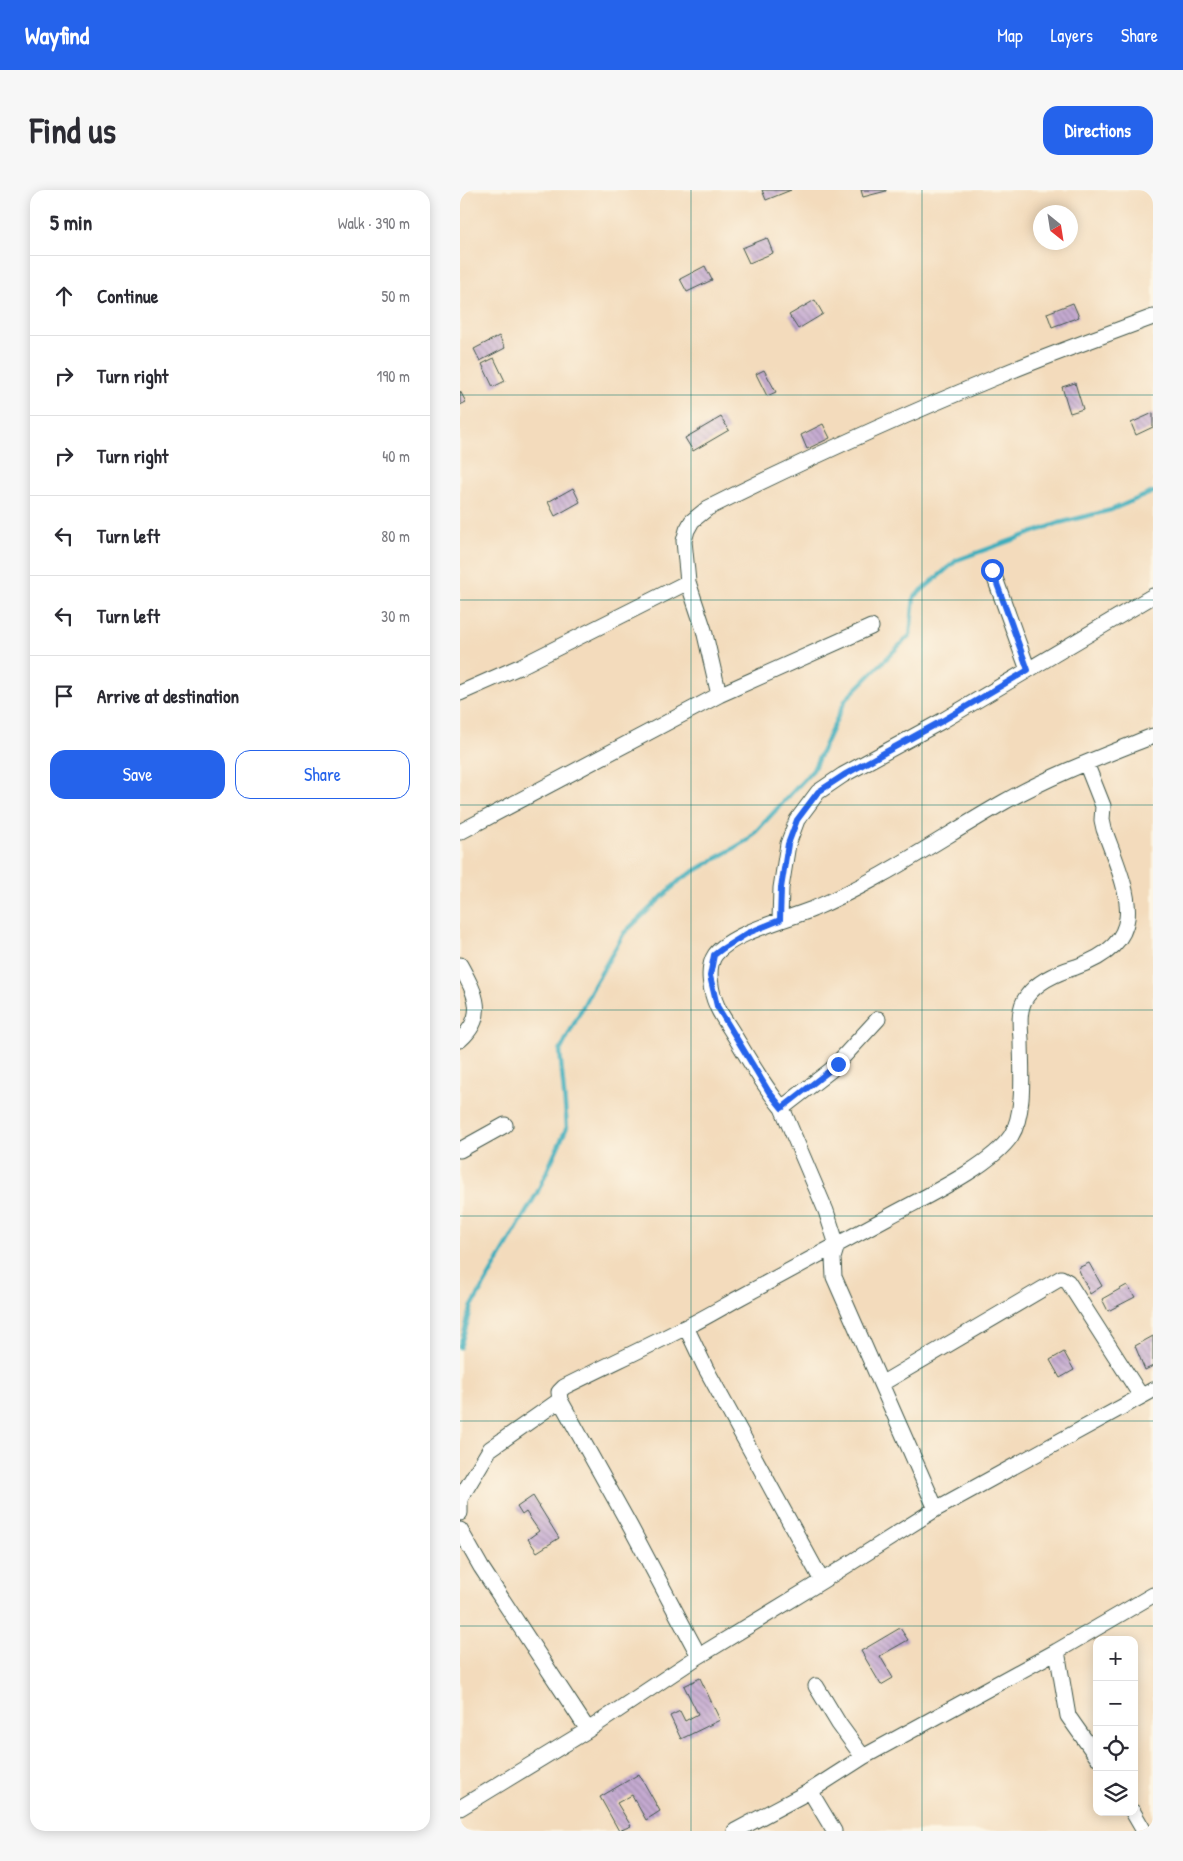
<!DOCTYPE html>
<html lang="en">
<head>
<meta charset="utf-8">
<style>
	:root { --surface:#fff; --page:#f7f7f7; --text:#2b2b33; --muted:#7c7c81; --line:#e1e1e2; --accent:#2563eb }
	body { margin:0; font-family:"Patrick Hand",sans-serif; background:var(--page); color:var(--text) }
	.controls { position:absolute; right:15px; bottom:15px; display:grid; overflow:hidden; border-radius:10px; box-shadow:0 2px 12px #0003 }
	.controls button { width:45px; height:45px; display:grid; place-items:center; padding:0; border:0; border-bottom:1px solid var(--line); background:var(--surface); color:var(--text); font:25px sans-serif }
	.compass { position:absolute; left:573px; top:15px; width:45px; height:45px; border-radius:50%; background:var(--surface); box-shadow:0 2px 12px #0003; rotate:150deg }
	.stop { position:absolute; width:15px; height:15px; margin:-11px; border:4px solid #2563eb; border-radius:50%; background:#fff }
	.stop.end { background:#2563eb; border-color:#fff; box-shadow:0 1px 5px #0008 }
	.list { margin:0; padding:0; list-style:none }
	h2 { display:flex; justify-content:space-between; align-items:center; height:65px; margin:0; padding:0 20px; font-size:21px }
	h2 small { font-size:16px; font-weight:400; color:var(--muted) }
	.list li { display:grid; grid-template-columns:32px 1fr auto; gap:15px; align-items:center; box-sizing:border-box; height:80px; padding:0 20px; border-top:1px solid var(--line) }
	.list b { display:block; font-size:19px; white-space:nowrap }
	.list em { font-size:16px; font-style:normal; color:var(--muted) }
	.actions { display:flex; gap:10px; padding:15px 20px }
	.actions a { flex:1; padding:11px 0; border:1px solid var(--accent); border-radius:15px; text-align:center; font-size:18px; color:var(--accent) }
	.actions .main { background:var(--accent); color:#fff }
	.icon { flex:none; width:28px; height:28px; fill:none; stroke:currentColor; stroke-width:2; stroke-linecap:round; stroke-linejoin:round }
	.map { position:relative; flex:none; width:693px; height:1641px; overflow:hidden; border-radius:15px }
	header { display:flex; align-items:center; gap:30px; box-sizing:border-box; height:70px; padding:0 25px; background:var(--accent); color:#fff }
	header strong { font-size:24px }
	nav { display:flex; gap:28px; margin-inline-start:auto; font-size:18px }
	.intro { display:flex; align-items:center; justify-content:space-between; box-sizing:border-box; height:120px; padding:0 30px }
	h1 { margin:0; font-size:35px }
	.button { padding:12px 22px; border-radius:15px; background:var(--accent); color:#fff; font-size:18px; font-weight:700 }
	main { display:flex; gap:30px; padding:0 30px }
	aside { flex:1; background:var(--surface); border-radius:15px; box-shadow:0 2px 12px #0003 }
	.map>svg:first-child { display:block }
	.lines { fill:none; stroke-linecap:round; stroke-linejoin:round }
	.stream { stroke:#3faebc; stroke-width:4.5 }
	.building { fill:url(#building-back-hatch) }
	.minor-casing { stroke:#3f5548; stroke-width:17 }
	.minor { stroke:#fff; stroke-width:15 }
	.route { stroke:#2563eb; stroke-width:6 }
	.grid { fill:none; stroke:#0f766e; stroke-width:1; stroke-opacity:0.55 }
</style>
</head>
<body>
<header>
<strong>Wayfind</strong>
<nav><a>Map</a><a>Layers</a><a>Share</a></nav>
</header>
<div class="intro"><h1>Find us</h1><a class="button">Directions</a></div>
<main>
<aside>
<h2>5 min<small>Walk · 390 m</small></h2>
<ul class="list">
<li><svg class="icon" aria-label="ahead" viewBox="0 0 24 24"><path d="M12 20V5M6 11l6-6 6 6"/></svg><div><b>Continue</b></div><em>50 m</em></li>
<li><svg class="icon" aria-label="right" viewBox="0 0 24 24"><path d="M7 20v-9h11M14 6l5 5-5 5"/></svg><div><b>Turn right</b></div><em>190 m</em></li>
<li><svg class="icon" aria-label="right" viewBox="0 0 24 24"><path d="M7 20v-9h11M14 6l5 5-5 5"/></svg><div><b>Turn right</b></div><em>40 m</em></li>
<li><svg class="icon" aria-label="left" viewBox="0 0 24 24"><path d="M17 20v-9H6M10 6l-5 5 5 5"/></svg><div><b>Turn left</b></div><em>80 m</em></li>
<li><svg class="icon" aria-label="left" viewBox="0 0 24 24"><path d="M17 20v-9H6M10 6l-5 5 5 5"/></svg><div><b>Turn left</b></div><em>30 m</em></li>
<li><svg class="icon" aria-label="arrive" viewBox="0 0 24 24"><path d="M6 21V4h12l-3 4 3 4H6"/></svg><div><b>Arrive at destination</b></div></li>
</ul>
<div class="actions"><a class="main">Save</a><a>Share</a></div>
</aside>
<div class="map">
<svg width="693" height="1641" viewBox="0 0 693 1641">
	<defs>
		<pattern id="building-back-hatch" width="6" height="6" patternUnits="userSpaceOnUse" patternTransform="scale(1.25)"><rect width="6" height="6" fill="#c5aad1"/><path d="M-1 5l2 2M0 0l6 6M5-1l2 2" fill="none" stroke="#9f8caa"/></pattern>
	</defs>
	<rect width="100%" height="100%" fill="#fcf5e5"/>
	<filter id="ink" filterUnits="userSpaceOnUse"><feTurbulence type="fractalNoise" baseFrequency=".02" numOctaves="2"/><feDisplacementMap in="SourceGraphic" scale="10" xChannelSelector="R" yChannelSelector="G"/><feConvolveMatrix kernelMatrix="1 2 1 2 8 2 1 2 1" color-interpolation-filters="sRGB"/></filter>
	<filter id="wash" filterUnits="userSpaceOnUse"><feTurbulence type="fractalNoise" baseFrequency=".0096" numOctaves="4" result="noise"/><feDisplacementMap in="SourceGraphic" scale="20" xChannelSelector="R" yChannelSelector="G"/><feGaussianBlur stdDeviation="1.12" result="paint"/><feColorMatrix in="noise" values="0 0 0 0 0 0 0 0 0 0 0 0 0 0 0 0 0 1.4 0 .05"/><feComposite in="paint" operator="in"/></filter>
	<g filter="url(#wash)">
		<rect width="100%" height="100%" fill="#f3dbbc"/>
		<g class="lines">
			<path class="stream" d="M0 1157 12 1116 77 1003 107 937 100 861 132 799 164 743 221 689 288 650 353 580 386 509 450 445 454 407 497 370 599 333 651 320 693 302"/>
		</g>
		<g id="blocks">
			<path class="building" d="M302 0H331L306 10Z
				M401 0H426V1L403 7Z
				M307 48 313 63 289 73 282 58Z
				M245 76 252 90 227 102 220 89Z
				M355 110 363 124 338 139 329 125Z
				M613 113 619 127 592 137 587 123Z
				M39 146 45 158 20 171 14 159Z
				M34 168 45 191 33 197 22 174Z
				M304 180 316 202 307 206 296 184Z
				M615 193 623 219 610 223 602 197Z
				M0 201 6 212 0 215Z
				M693 223V237L676 245 671 233Z
				M261 227 269 240 233 261 225 248Z
				M363 234 370 248 347 259 341 245Z
				M113 298 120 312 95 326 88 312Z
				M629 1073 642 1096 630 1104 618 1078Z
				M667 1095 675 1107 648 1121 642 1109Z
				M693 1146V1176L685 1180 675 1156Z
				M604 1162 614 1180 600 1188 590 1170Z
				M73 1306 99 1348 77 1362 68 1349 79 1341 66 1322 62 1325 57 1317Z
				M440 1438 448 1450 420 1466 433 1488 421 1495 401 1461Z
				M240 1488 260 1530 221 1549 210 1526 220 1521 225 1531 238 1524 224 1496Z
				M179 1584 200 1621 186 1630 172 1605 157 1613 171 1636 159 1641 140 1607Z"/>
		</g>
	</g>
	<g filter="url(#ink)">
		<use href="#blocks" fill-opacity="0" stroke="#3f5548" stroke-width="1"/>
		<g class="lines">
			<defs>
				<path id="minor" d="M532 380 568 480
					M0 503 59 477 228 392
					M259 505 411 437
					M0 642 259 505 244 440 228 392 224 351 227 340 232 331 248 318C344 270 442 226 541 185 591 164 642 146 693 127
					M320 730 321 698 328 654 337 630 358 602 383 585 482 531 693 406
					M0 775C15 803 28 825 0 850
					M418 829 371 880 322 918 366 1021 377 1055 373 1068 374 1087 476 1319
					M322 918C303 895 289 870 274 845 269 836 261 826 257 816 251 803 246 778 255 765 271 743 328 729 353 719 421 690 481 648 544 612 592 585 643 566 693 546
					M0 960 45 935
					M226 1137 245 1177 362 1391
					M421 1194 601 1088 608 1092 681 1206
					M0 1323V1309L30 1259 100 1210
					M0 1340 21 1377 128 1540
					M597 1461 608 1526 637 1567
					M239 1466 170 1336 100 1210 99 1202 104 1197C144 1177 185 1158 224 1138 243 1129 261 1118 279 1108 329 1081 379 1054 428 1027 462 1008 530 977 551 946 566 922 561 877 561 849 560 835 558 818 567 806 578 791 599 782 616 777 693 750 667 702 644 639L642 630 643 616 626 573
					M356 1496 379 1534 403 1567
					M350 1601 374 1641
					M0 1618 128 1540 239 1466 362 1391 476 1319 693 1200
					M673 1622 684 1641
					M275 1641 350 1601 403 1567 597 1461 693 1405"/>
			</defs>
			<use href="#minor" class="minor-casing"/>
			<use href="#minor" class="minor"/>
		</g>
	</g>
	<g class="lines" filter="url(#ink)">
		<path class="route" d="M378 874 322 918 309 902 257 816 250 786 254 765 262 759 288 743 320 730 321 698 328 654 337 630 358 602 384 585 482 531 568 480 532 380"/>
	</g>
	<path class="grid" d="M231 0V1641M462 0V1641M0 205H693M0 410H693M0 615H693M0 820H693M0 1026H693M0 1231H693M0 1436H693"/>
</svg>
<div class="controls">
<button>+</button>
<button>−</button>
<button><svg class="icon" aria-label="locate" viewBox="0 0 24 24"><circle cx="12" cy="12" r="6"/><path d="M12 2v4M12 18v4M2 12h4M18 12h4"/></svg></button>
<button><svg class="icon" aria-label="layers" viewBox="0 0 24 24"><path d="M12 4l9 5-9 5-9-5zM3 14l9 5 9-5"/></svg></button>
</div>
<svg class="compass" viewBox="-18 -18 36 36"><path d="M0-13l5 13h-10z" fill="#e53935"/><path d="M0 13l5-13h-10z" fill="#7c7c81"/></svg>
<div class="stop" style="left:532px;top:380px"></div>
<div class="stop end" style="left:378px;top:874px"></div>
</div>
</main>
</body>
</html>
